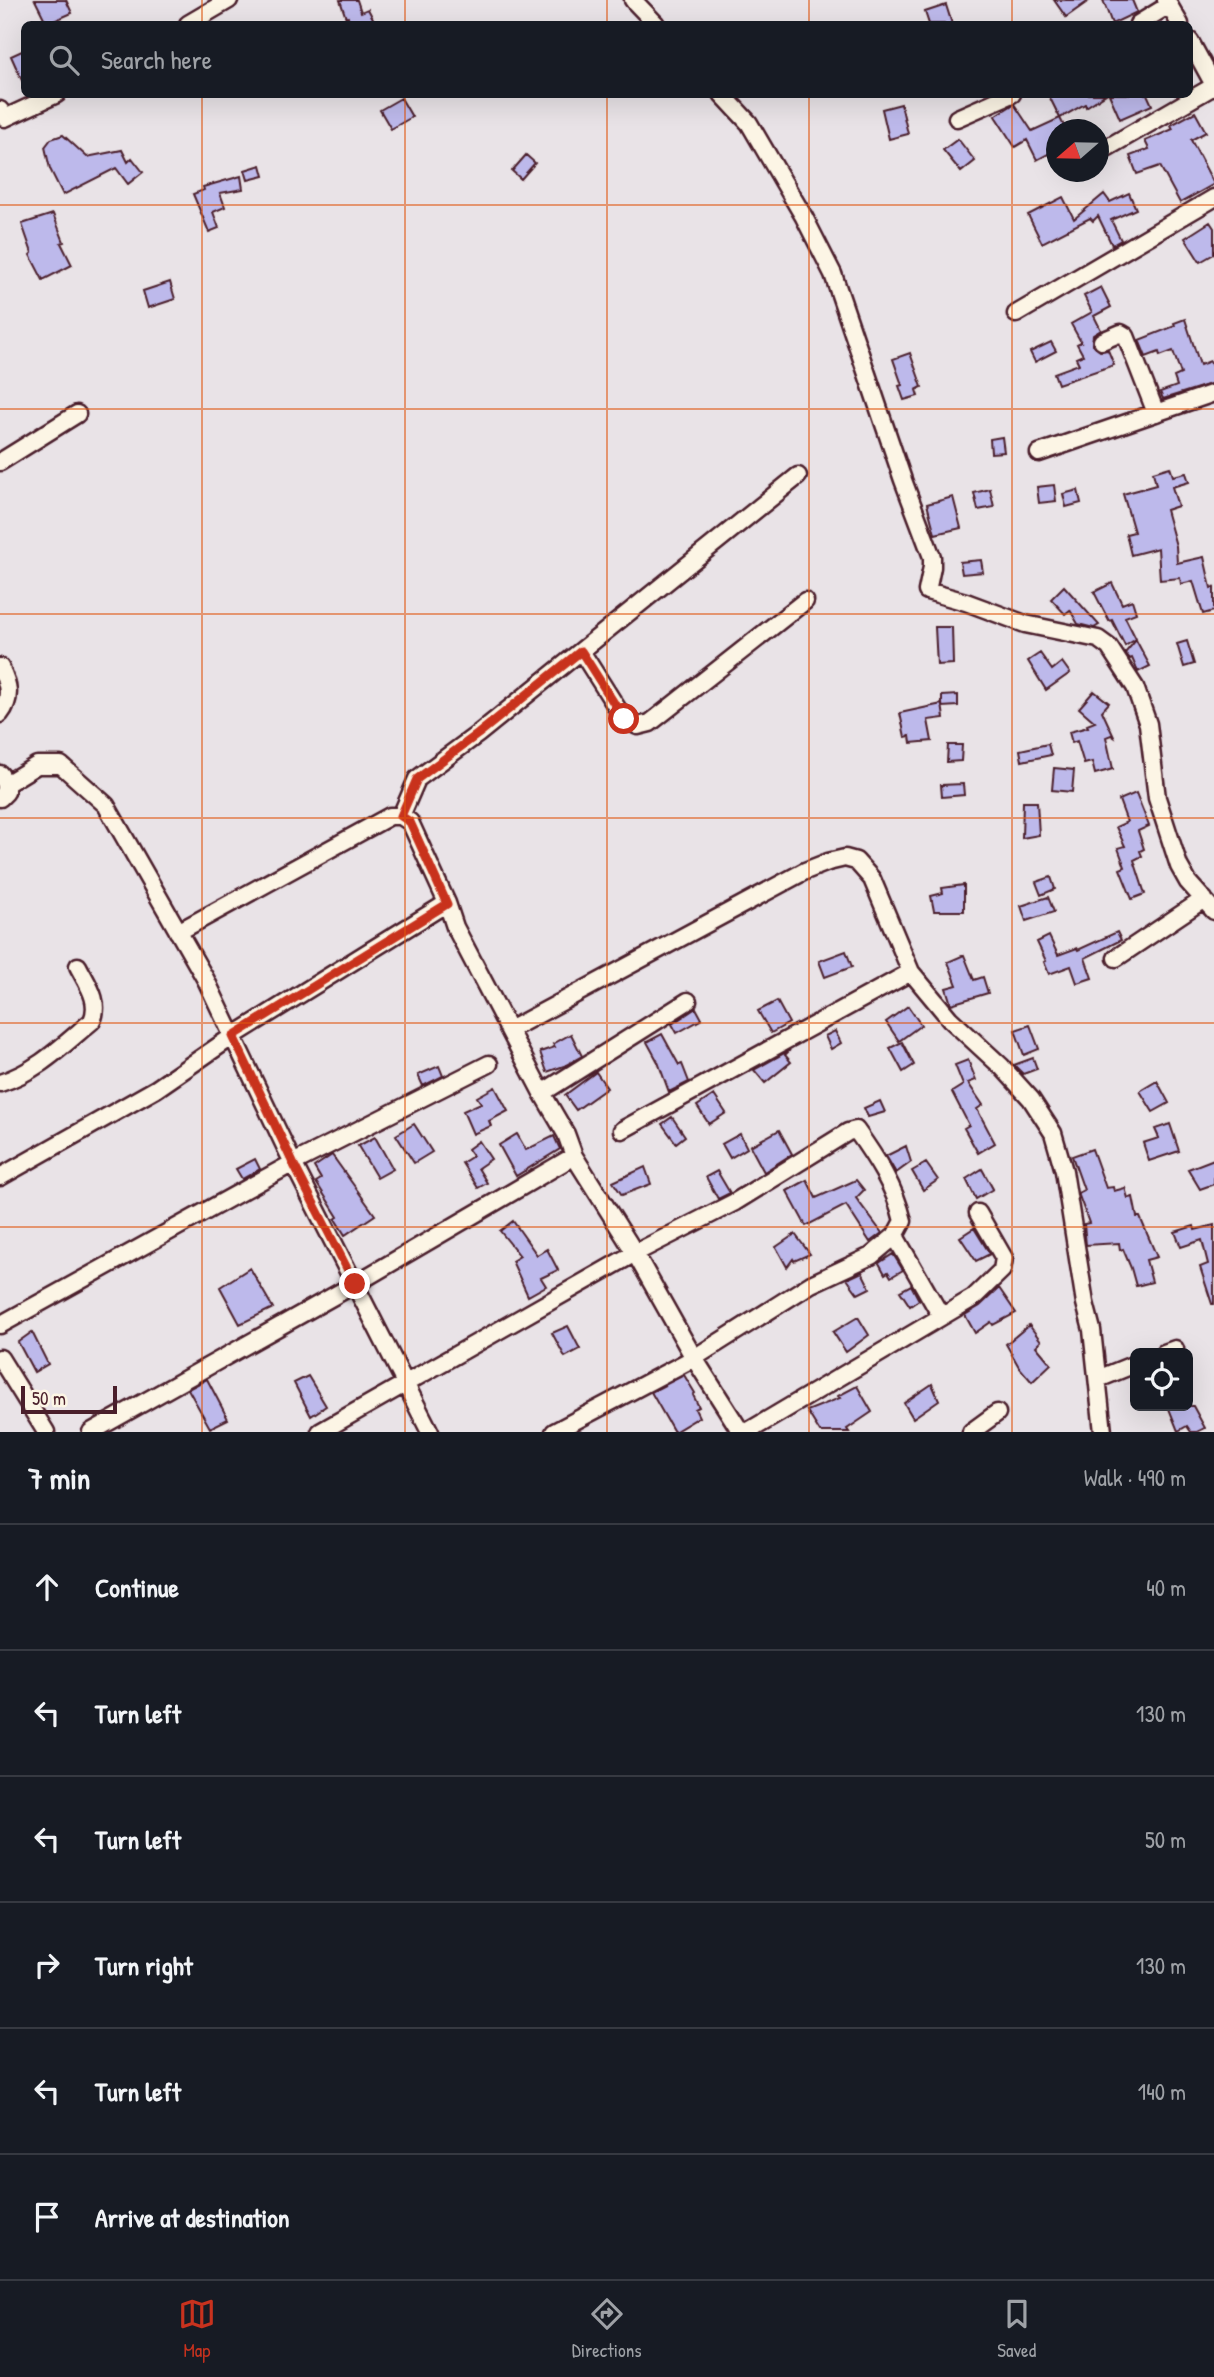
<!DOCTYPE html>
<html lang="en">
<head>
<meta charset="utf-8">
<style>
	:root { --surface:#171b24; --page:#242831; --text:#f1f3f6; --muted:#9ea1a6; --line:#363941; --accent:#c8321e }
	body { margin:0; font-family:"Patrick Hand",sans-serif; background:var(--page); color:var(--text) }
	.controls { position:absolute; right:21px; bottom:21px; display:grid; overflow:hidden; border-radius:10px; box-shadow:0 7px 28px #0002 }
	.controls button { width:63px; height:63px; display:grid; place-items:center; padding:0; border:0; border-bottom:2px solid var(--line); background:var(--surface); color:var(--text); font:35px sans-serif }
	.compass { position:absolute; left:1046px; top:119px; width:63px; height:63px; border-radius:50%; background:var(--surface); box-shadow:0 7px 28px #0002; rotate:250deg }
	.scale { position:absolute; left:21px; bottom:18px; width:96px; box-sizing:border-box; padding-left:7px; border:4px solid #4a1f2b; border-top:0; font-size:19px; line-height:24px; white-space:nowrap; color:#4a1f2b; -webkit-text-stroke:5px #fcf5e5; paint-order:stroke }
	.stop { position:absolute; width:21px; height:21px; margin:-16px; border:5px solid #c8321e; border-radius:50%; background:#fff }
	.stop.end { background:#c8321e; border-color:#fff; box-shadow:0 2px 7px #0008 }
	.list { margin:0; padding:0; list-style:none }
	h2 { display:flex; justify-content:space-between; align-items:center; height:91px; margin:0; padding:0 28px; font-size:30px }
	h2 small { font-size:23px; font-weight:400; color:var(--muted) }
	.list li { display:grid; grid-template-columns:46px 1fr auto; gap:21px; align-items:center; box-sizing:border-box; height:126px; padding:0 28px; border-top:2px solid var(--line) }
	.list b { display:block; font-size:26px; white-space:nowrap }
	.list em { font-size:23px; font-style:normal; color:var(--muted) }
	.icon { flex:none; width:38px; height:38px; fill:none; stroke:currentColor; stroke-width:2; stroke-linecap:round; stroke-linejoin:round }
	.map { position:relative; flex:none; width:1214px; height:1432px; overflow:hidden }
	.search { position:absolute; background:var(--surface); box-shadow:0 7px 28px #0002; left:21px; right:21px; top:21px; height:77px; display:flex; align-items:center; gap:18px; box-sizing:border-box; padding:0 24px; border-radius:10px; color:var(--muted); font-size:26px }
	.sheet { height:847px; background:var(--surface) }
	nav { display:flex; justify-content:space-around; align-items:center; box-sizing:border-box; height:98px; border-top:2px solid var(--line); background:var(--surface); font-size:19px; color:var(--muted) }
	nav a { display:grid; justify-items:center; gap:4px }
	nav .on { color:var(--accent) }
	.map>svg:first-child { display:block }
	.building { fill:#bdb9eb; stroke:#4a1f2b; stroke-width:2 }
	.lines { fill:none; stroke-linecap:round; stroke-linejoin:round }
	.minor-casing { stroke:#4a1f2b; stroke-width:21 }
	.minor { stroke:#fcf5e5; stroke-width:16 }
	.route { stroke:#c8321e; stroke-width:9 }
	.grid { fill:none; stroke:#e0560e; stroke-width:2; stroke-opacity:0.55 }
</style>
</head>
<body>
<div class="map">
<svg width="1214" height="1432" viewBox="0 0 1214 1432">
	<rect width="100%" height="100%" fill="#e9e3e7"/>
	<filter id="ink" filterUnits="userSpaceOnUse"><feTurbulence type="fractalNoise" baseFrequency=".0143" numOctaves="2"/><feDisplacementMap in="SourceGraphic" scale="14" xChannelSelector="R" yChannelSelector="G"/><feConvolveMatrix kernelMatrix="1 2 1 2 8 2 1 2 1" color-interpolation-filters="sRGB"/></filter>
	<g filter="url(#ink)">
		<path class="building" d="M35 0H66L72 13 47 24Z
			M340 0H357L361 12 368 9 376 24H352L348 17 346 18Z
			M1054 0H1090L1066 17Z
			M1103 0H1132L1137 12 1112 24Z
			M946 5 952 24H929L925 12Z
			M24 50V85L11 56Z
			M1048 94H1106L1086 107 1085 104 1060 118Z
			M1109 94H1147L1152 105 1120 119Z
			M401 98 412 117 391 129 380 110Z
			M901 104 908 134 889 139 882 109Z
			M1014 104 1032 131 1060 118 1066 130H1056V150L1037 160 1027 140 1015 147 995 116Z
			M1195 112 1206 132 1191 140 1214 184 1180 203 1160 166 1137 174 1130 156 1149 149 1145 141 1173 129 1171 125Z
			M63 135 87 157 122 150 128 162 132 158 143 172 128 184 116 168 63 195 50 169 45 147 51 139Z
			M958 139 975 161 961 172 943 150Z
			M526 155 535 163 521 179 512 171Z
			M261 165 264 176 248 180 245 170Z
			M241 176 243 189 220 193 225 207 213 212 219 228 209 232 193 194 204 190 203 187Z
			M1129 193 1136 209 1111 220 1121 240 1112 245 1098 216 1093 221 1090 218 1042 243 1028 215 1063 197 1074 219 1104 194 1110 202Z
			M53 214 64 242 61 243 72 265 43 280 30 255 32 253 22 224Z
			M1210 222 1214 228V254L1200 262 1185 238Z
			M170 282 175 299 148 308 143 291Z
			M1101 287 1111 307 1094 316 1101 330 1093 335 1092 344 1100 351 1108 350 1114 365 1058 384 1054 373 1079 364 1076 358 1083 355 1077 344 1081 342 1071 324 1092 312 1084 296Z
			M1185 319 1200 365 1210 361 1214 372V383L1163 399 1160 392 1177 386 1174 377 1181 374 1173 351 1160 356 1159 352 1146 357 1139 340 1175 326 1174 323Z
			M1051 342 1056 351 1035 362 1030 352Z
			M910 353 922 387 916 390 918 396 904 400 899 386 902 385 893 359Z
			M1002 437 1004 452 991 453 990 439Z
			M1170 467 1173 476 1186 473 1189 482 1172 487 1178 506 1166 510 1176 546 1177 563 1204 557 1211 588 1214 587V611L1203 614 1193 581 1181 584 1180 578 1160 580 1158 548 1131 555 1126 534 1134 532 1123 494 1156 485 1153 472Z
			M1054 485 1056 501 1039 503 1037 487Z
			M990 489 994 507 978 510 974 493Z
			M1078 490 1081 503 1066 507 1063 494Z
			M953 497 961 528 935 534 927 504Z
			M981 560 983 572 962 574 960 562Z
			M1112 583 1122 604 1132 600 1136 613 1125 617 1136 639 1125 646 1112 620 1109 621 1094 592Z
			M1064 586 1099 625 1094 628 1078 624 1070 610 1065 614 1051 599Z
			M935 627H952L953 664 937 665Z
			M1136 640 1150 666 1138 672 1132 658 1130 659 1125 653Z
			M1187 641 1194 664 1184 667 1177 644Z
			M1040 653 1052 670 1062 662 1070 673 1046 690 1028 661Z
			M1094 691 1109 703 1102 711 1114 737 1111 735 1106 737 1113 769 1095 774 1092 762 1084 764 1077 741 1072 743 1069 732 1088 727 1087 725 1095 722 1079 708Z
			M958 695V706L942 707V696Z
			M942 704 944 718 928 720 932 741 911 743 910 736 905 737 900 713Z
			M1048 744 1051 755 1022 761 1020 750Z
			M948 745H962L961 761 947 762Z
			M1054 768 1074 770 1072 792 1052 790Z
			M963 784 964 795 942 797 941 785Z
			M1136 793 1149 826 1138 831 1144 849 1140 851 1142 856 1134 860 1145 894 1132 899 1120 869 1125 867 1118 848 1125 846 1116 827 1127 822 1119 800Z
			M1023 802H1037L1039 835 1022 838Z
			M1051 877 1055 889 1041 895 1036 882Z
			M964 885V911H934L931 896 943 893 942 888Z
			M1048 897 1054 912 1026 921 1021 906Z
			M1117 932 1121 940 1085 958 1092 978 1077 983 1071 966 1049 974 1044 962 1046 961 1037 942 1049 936 1058 955 1077 948 1078 950Z
			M846 951 852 967 825 977 819 961Z
			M964 955 974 980 983 977 988 993 951 1004 946 988 957 985 948 962Z
			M777 1001 789 1023 771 1033 758 1011Z
			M908 1006 921 1025 899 1041 886 1022Z
			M696 1008 702 1019 677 1033 672 1024Z
			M1030 1025 1039 1049 1024 1055 1015 1030Z
			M835 1031 841 1043 831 1049 825 1036Z
			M571 1034 582 1056 564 1066 547 1072 540 1052 555 1047 553 1044Z
			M662 1034 679 1065 682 1064 689 1082 669 1092 658 1062 647 1042Z
			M902 1042 914 1065 903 1072 890 1048Z
			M790 1050 785 1055 791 1062 765 1083 754 1070Z
			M1033 1058 1037 1069 1023 1074 1014 1065Z
			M968 1060 976 1080 968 1083 983 1105 977 1109 995 1143 978 1153 964 1128 969 1125 952 1092 963 1085 955 1065Z
			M439 1066 443 1076 423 1086 418 1075Z
			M596 1072 607 1088 576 1110 565 1095Z
			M1157 1081 1169 1103 1153 1112 1140 1091Z
			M495 1087 508 1111 489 1121 491 1126 473 1134 463 1111 481 1103 477 1097Z
			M714 1095 726 1113 709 1124 697 1106Z
			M880 1101 885 1112 868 1117 864 1108Z
			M672 1117 685 1136 676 1143 662 1124Z
			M414 1124 432 1152 414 1163 396 1135Z
			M1170 1124 1179 1151 1149 1161 1143 1143 1159 1138 1155 1129Z
			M779 1130 792 1154 764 1172 750 1146Z
			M517 1134 526 1150 554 1136 560 1149 516 1176 499 1145Z
			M740 1134 747 1148 730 1158 722 1144Z
			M375 1137 393 1169 377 1178 358 1146Z
			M479 1141 491 1159 478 1168 487 1183 478 1188 462 1163 473 1156 468 1149Z
			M906 1146 911 1162 896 1173 886 1156Z
			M1092 1149 1106 1188 1113 1187 1114 1191 1125 1188 1128 1198 1133 1197 1137 1217H1140L1157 1257 1146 1260 1152 1282 1136 1286 1131 1268 1123 1249 1120 1250 1119 1243 1086 1245 1084 1224 1089 1223 1078 1193 1084 1190 1072 1156Z
			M332 1155 375 1215 345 1235 335 1219 338 1217 316 1182 321 1179 314 1167Z
			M255 1159 260 1169 242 1179 236 1169Z
			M1214 1159V1184L1200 1189 1188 1169Z
			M926 1163 938 1180 923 1190 912 1171Z
			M645 1167 651 1184 622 1195 613 1182Z
			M982 1169 993 1189 976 1199 966 1179Z
			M717 1171 730 1193 718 1199 706 1177Z
			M807 1180 816 1198 856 1180 864 1190 856 1198 882 1233 870 1242 846 1205 806 1226 787 1191Z
			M513 1221 537 1255 547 1249 558 1270 541 1278 546 1286 528 1296 512 1261 520 1256 500 1231Z
			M1214 1225V1304H1212L1200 1267 1208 1264 1202 1240 1181 1247 1175 1232 1194 1226 1195 1230Z
			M974 1228 990 1254 976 1261 960 1237Z
			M795 1234 810 1254 794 1261 793 1259 787 1267 776 1247Z
			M893 1254 903 1270 891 1277 888 1272 885 1274 879 1263Z
			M250 1268 273 1308 240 1324 220 1287Z
			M862 1272 870 1288 858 1294 847 1279Z
			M911 1285 919 1300 910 1306 900 1291Z
			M999 1288 1016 1313 993 1325 991 1322 975 1333 965 1315 980 1306Z
			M858 1317 869 1335 846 1352 833 1332Z
			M1029 1325 1041 1341 1036 1346 1051 1364 1032 1382 1019 1367 1006 1344Z
			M568 1326 580 1349 565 1357 552 1333Z
			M32 1332 48 1364 34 1372 18 1342Z
			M684 1375 695 1393 693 1395 699 1407 695 1409 699 1417 674 1432 651 1392Z
			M308 1376 326 1406 311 1416 294 1383Z
			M207 1379 228 1419 210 1428 188 1389Z
			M932 1384 939 1400 913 1418 904 1403Z
			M857 1386 872 1412 847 1429 849 1432H820L807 1411 840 1398 838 1396Z
			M1168 1406H1193L1205 1428 1197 1432H1191L1187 1426 1178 1431Z"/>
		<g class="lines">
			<defs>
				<path id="minor" d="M633 0 656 24
					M1166 0 1180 24
					M188 24 229 0
					M1138 24 1169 5
					M1190 41 1214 85
					M722 94 749 123 804 217 833 274 903 480 932 557V567L927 591 966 602 1025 624 1098 639 1109 647 1135 687 1148 724 1157 798 1179 866 1188 882 1214 911
					M0 110 5 118 57 94
					M957 118 1012 94
					M1098 153 1214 86
					M1016 314 1214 198
					M1102 341 1121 333 1126 336 1156 413
					M1039 453 1214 393
					M0 462 77 414
					M581 651 624 719 638 726 650 723 805 601
					M0 667C9 684 12 699 0 714
					M0 774 6 784V792L0 798
					M6 784 37 765H61L106 805 206 980 293 1163 430 1432
					M401 816 417 779 478 734 798 476
					M178 932 390 816H401L410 822 447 903 455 927 542 1093 566 1134 574 1156 635 1253 694 1358 741 1432
					M1116 958 1204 899
					M509 1030 805 871 828 862 845 858 856 861 872 879 911 972 950 1019 1002 1067 1031 1099 1053 1133 1064 1171 1085 1303 1092 1330 1103 1432
					M0 1083C38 1071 62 1046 92 1021 101 1001 87 984 78 966
					M542 1093 688 1001
					M622 1130 911 972
					M0 1177 156 1089 233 1036 447 903
					M895 1236 941 1316
					M0 1325 293 1163 489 1064
					M1164 1353 1175 1349
					M0 1358 46 1432
					M1098 1379 1135 1364
					M91 1432 355 1284 574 1156
					M320 1432 635 1253 735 1202 848 1132 856 1130C876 1158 895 1187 903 1221L895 1236 871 1256 811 1284 694 1358 554 1432
					M747 1432 973 1298 1002 1270 1004 1258 978 1213
					M971 1432 997 1413"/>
			</defs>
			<use href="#minor" class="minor-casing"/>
			<use href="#minor" class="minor"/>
		</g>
	</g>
	<g class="lines" filter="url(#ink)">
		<path class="route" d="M355 1284 293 1163 233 1036 447 904 410 822 401 816 417 779 478 734 581 651 624 719"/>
	</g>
	<path class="grid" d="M202 0V24M405 0V24M607 0V24M809 0V24M1012 0V24M202 94V1432M405 94V1432M607 94V1432M809 94V1432M1012 94V1432M0 205H1214M0 409H1214M0 614H1214M0 818H1214M0 1023H1214M0 1227H1214"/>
</svg>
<div class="controls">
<button><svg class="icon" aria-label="locate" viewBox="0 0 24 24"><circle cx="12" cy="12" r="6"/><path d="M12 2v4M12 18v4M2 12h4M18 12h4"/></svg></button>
</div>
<svg class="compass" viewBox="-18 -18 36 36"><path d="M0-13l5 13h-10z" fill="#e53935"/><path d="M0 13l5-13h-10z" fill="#9ea1a6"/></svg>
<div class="scale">50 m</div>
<div class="stop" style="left:624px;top:719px"></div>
<div class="stop end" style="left:355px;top:1284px"></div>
<div class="search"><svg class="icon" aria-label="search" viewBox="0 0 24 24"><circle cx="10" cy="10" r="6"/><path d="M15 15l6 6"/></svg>Search here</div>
</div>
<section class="sheet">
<h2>7 min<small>Walk · 490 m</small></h2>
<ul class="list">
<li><svg class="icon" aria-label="ahead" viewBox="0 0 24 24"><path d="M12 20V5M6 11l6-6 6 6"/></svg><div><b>Continue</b></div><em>40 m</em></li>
<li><svg class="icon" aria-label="left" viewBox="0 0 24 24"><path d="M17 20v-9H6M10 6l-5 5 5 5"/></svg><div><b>Turn left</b></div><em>130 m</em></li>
<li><svg class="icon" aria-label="left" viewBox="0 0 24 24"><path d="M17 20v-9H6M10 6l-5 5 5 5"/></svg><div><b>Turn left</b></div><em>50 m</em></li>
<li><svg class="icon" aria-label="right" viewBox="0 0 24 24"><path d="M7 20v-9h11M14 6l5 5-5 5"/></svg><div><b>Turn right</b></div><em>130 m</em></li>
<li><svg class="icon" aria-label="left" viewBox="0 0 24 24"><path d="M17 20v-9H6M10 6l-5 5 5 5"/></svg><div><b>Turn left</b></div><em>140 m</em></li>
<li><svg class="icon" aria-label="arrive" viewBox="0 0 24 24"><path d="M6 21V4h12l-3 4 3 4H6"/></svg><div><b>Arrive at destination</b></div></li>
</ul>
</section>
<nav>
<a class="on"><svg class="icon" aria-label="map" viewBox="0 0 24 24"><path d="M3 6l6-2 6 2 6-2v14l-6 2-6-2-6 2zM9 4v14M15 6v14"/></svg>Map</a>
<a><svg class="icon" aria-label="directions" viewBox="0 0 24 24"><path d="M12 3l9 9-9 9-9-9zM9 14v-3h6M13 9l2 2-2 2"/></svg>Directions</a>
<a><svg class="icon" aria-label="saved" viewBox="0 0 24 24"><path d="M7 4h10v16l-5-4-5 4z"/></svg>Saved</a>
</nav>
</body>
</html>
